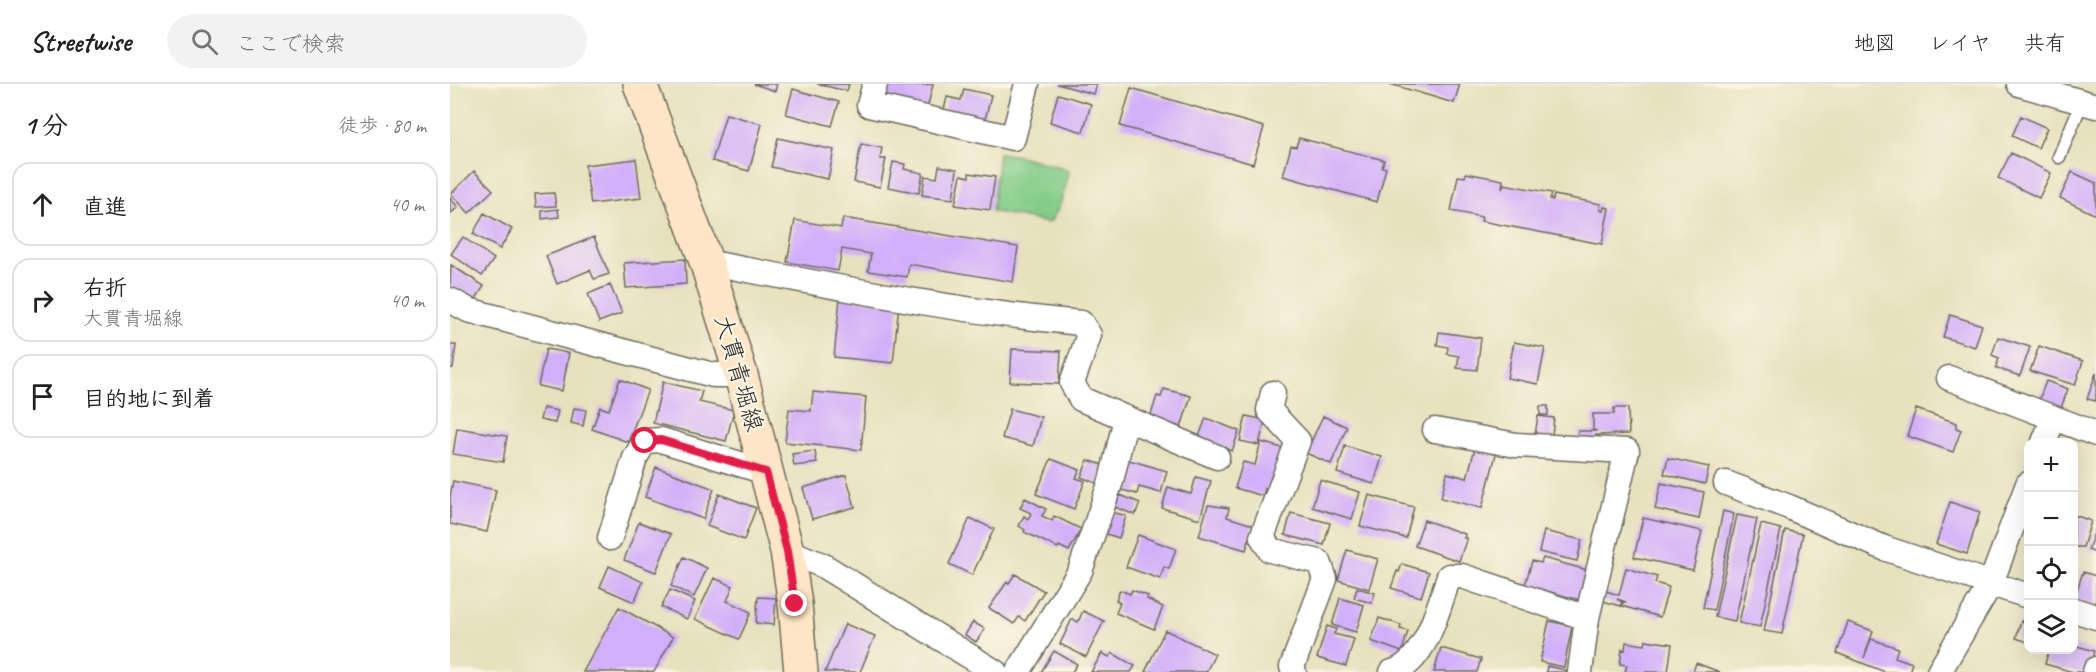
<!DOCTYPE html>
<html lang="ja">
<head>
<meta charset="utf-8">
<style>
	:root { --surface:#fff; --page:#f2f2f2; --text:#222; --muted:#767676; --line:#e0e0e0 }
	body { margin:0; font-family:Caveat,"Klee One",sans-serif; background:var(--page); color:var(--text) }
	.controls { position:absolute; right:18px; bottom:18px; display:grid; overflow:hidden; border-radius:12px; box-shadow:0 6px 24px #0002 }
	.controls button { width:54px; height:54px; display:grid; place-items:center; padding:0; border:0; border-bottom:2px solid var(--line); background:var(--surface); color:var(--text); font:30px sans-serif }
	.stop { position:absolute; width:18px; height:18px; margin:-14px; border:4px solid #e11d48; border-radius:50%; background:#fff }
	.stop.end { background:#e11d48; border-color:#fff; box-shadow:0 2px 6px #0008 }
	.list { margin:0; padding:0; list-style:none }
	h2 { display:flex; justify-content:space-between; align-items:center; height:78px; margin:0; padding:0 24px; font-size:26px }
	h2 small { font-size:20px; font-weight:400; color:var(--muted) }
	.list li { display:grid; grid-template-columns:39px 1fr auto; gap:18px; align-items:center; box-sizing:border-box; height:84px; margin:0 12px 12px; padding:0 12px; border:2px solid var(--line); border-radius:18px }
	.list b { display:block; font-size:22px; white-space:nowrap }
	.list p { margin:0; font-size:20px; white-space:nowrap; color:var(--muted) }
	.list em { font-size:20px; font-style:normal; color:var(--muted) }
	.icon { flex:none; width:33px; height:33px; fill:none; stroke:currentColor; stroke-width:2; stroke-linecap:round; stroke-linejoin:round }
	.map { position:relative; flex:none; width:1646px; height:588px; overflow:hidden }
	header { display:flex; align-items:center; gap:36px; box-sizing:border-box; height:84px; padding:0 30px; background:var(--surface); border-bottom:2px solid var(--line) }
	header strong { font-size:28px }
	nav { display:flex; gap:33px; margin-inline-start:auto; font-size:21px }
	.search { width:420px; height:54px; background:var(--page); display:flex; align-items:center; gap:15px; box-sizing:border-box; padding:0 21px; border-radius:33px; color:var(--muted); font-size:22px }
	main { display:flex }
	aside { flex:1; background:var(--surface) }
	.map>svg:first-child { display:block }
	.green { fill:#84cd89; stroke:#587c5a; stroke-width:1.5 }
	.building { fill:#d2aff9 }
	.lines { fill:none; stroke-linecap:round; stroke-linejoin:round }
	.service-casing { stroke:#6d6b5e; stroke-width:15 }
	.minor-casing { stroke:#6d6b5e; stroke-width:27 }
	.secondary-casing { stroke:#6d6b5e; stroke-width:36 }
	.service { stroke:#fff; stroke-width:12 }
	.minor { stroke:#fff; stroke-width:24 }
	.secondary { stroke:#fde5c5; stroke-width:33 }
	.route { stroke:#e11d48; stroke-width:8 }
	.labels { text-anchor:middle; stroke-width:4.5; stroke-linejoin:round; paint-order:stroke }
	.street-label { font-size:24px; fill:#2b2b2b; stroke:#fcf5e5 }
</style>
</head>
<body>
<header>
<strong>Streetwise</strong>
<div class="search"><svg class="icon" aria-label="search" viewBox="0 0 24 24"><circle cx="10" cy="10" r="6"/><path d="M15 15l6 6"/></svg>ここで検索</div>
<nav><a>地図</a><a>レイヤ</a><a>共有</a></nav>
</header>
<main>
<aside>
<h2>1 分<small>徒歩 · 80 m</small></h2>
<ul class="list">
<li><svg class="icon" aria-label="ahead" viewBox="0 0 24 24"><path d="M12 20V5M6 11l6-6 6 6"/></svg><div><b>直進</b></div><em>40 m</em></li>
<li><svg class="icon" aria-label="right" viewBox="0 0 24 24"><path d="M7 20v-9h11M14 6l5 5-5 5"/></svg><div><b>右折</b><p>大貫青堀線</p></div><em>40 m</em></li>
<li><svg class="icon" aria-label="arrive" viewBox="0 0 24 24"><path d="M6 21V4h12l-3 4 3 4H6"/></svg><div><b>目的地に到着</b></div></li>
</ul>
</aside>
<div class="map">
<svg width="1646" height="588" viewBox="0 0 1646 588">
	<rect width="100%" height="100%" fill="#fcf5e5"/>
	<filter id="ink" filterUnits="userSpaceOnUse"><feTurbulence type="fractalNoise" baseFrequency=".0167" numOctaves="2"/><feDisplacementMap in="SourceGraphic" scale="12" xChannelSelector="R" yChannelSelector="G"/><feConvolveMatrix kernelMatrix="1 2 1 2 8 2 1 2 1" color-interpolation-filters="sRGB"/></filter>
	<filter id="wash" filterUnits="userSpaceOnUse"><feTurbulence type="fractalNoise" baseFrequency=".008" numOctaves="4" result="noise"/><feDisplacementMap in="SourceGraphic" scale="24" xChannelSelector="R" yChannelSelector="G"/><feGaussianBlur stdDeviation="1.35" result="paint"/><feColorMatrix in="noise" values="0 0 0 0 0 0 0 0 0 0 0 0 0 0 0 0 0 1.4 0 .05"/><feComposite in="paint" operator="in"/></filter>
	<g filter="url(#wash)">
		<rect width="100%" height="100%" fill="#e7e1be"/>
		<path class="green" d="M549 69 569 72 616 85 619 89C614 105 611 128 598 139L542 127Z"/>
		<g id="blocks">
			<path class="building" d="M304 0H327L325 7Z
				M367 0H399L397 7Z
				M431 0 455 2 483 0 476 30 427 18Z
				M607 0H647L644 10Z
				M940 0H1010L1004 19Z
				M681 4 814 43 803 80 670 42Z
				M343 5 389 18 382 42 336 30Z
				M514 5 541 11 534 40 493 30 497 13 511 16Z
				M608 10 641 20 633 48 600 38Z
				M276 30 312 40 299 87 262 77Z
				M1571 32 1597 44 1588 64 1562 52Z
				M328 54 384 66 378 95 321 83Z
				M849 54 934 76 932 83 936 84 927 118 833 92 841 62 846 63Z
				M411 60 432 64 430 75H436L430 103 404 98Z
				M1561 69 1601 89 1589 114 1548 94Z
				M186 75 191 114 141 120 135 81Z
				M443 78 455 80 454 85 473 89 469 109 438 103Z
				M489 82 507 85 503 115 472 111 475 92 487 94Z
				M24 87 43 106 19 129 1 110Z
				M1622 88 1646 99V131L1610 114Z
				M519 89 545 93 540 126 505 121 511 91 519 93Z
				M1016 89 1053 96 1052 105 1054 100 1102 109 1100 115 1103 116 1104 111 1151 120 1150 126 1153 127 1154 123 1159 124 1152 160 1031 137 1032 133 1001 127 1008 92 1015 93Z
				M104 109 106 122 86 123 85 110Z
				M0 114 8 123 0 130Z
				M108 125 109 133 92 135V127Z
				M34 129 62 145 50 165 23 150Z
				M393 134 568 163 563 198 459 180 457 193 418 187 421 170 392 165 388 187 337 178 345 136 391 144Z
				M13 153 44 175 32 192 1 170Z
				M144 153 159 190 144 195 140 186 107 200 96 172Z
				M235 175 236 200 176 204 174 179Z
				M1 181 34 202 24 218 0 203Z
				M160 201 172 229 149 238 138 210Z
				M390 214 449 220 443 279 384 273Z
				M1500 231 1532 241 1525 263 1493 253Z
				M989 248 1031 254 1027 286 1007 284 1009 272 997 270 998 263 987 261Z
				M1548 253 1580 263 1570 292 1546 284 1549 274 1542 271Z
				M1064 258 1095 264 1088 300 1057 294Z
				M0 261H6L3 284H0Z
				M1589 262 1633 277 1625 301 1580 287Z
				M96 265 119 269 112 307 88 302Z
				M562 265 611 267 609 300 560 298Z
				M1646 289V317L1637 315Z
				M170 295 198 306 178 358 142 345 150 323 159 326Z
				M1596 297 1618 305 1611 324 1589 316Z
				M213 298 252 307 249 318 284 326 276 357 203 339Z
				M714 305 741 312 731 343 700 334 707 312 711 313Z
				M363 308 416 313 411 366 335 358 339 325 361 327Z
				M1090 322H1098V331H1090Z
				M93 324 108 327 105 339 90 336Z
				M124 324 136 326 133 342 121 339Z
				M1164 324H1178L1179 350 1146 351V359H1128V347H1147L1143 346V330H1164Z
				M560 325 591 333 583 362 552 354Z
				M1466 325 1507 339 1506 344 1511 346 1503 368 1457 352Z
				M796 332 815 336 809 361 790 357Z
				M873 332 897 343 881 380 856 369Z
				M1088 332 1104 334 1101 359 1084 357Z
				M756 334 789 347 782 367 748 355Z
				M7 344 57 352 53 378 3 370Z
				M811 358 835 365 823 406 815 404 813 412 785 404 793 378 805 381Z
				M895 362 932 373 924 400 887 389Z
				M1025 364 1046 370 1032 424 991 414 997 389 1017 394Z
				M365 367 367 379 344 382 342 370Z
				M672 374 717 387 711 409 689 403 687 410 664 404Z
				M1218 374 1259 383 1255 400 1214 390Z
				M601 375 630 386 626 394 635 397 624 425 586 410Z
				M638 376 656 382 649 400 631 393Z
				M206 383 264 405 253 435 195 413Z
				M396 391 405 423 362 435 353 404Z
				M746 393 761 397 750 435 712 424 718 403 741 410Z
				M870 396 910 408 902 435 862 423Z
				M3 397 46 406 37 448 0 440V412Z
				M1211 399 1254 408 1249 435 1205 425Z
				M269 410 306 424 294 456 257 442Z
				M670 411 690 419 685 431 665 423Z
				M919 411 964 423 956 454 910 442Z
				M575 414 596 425 592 432 602 437 604 432 631 445 619 467 609 462 608 464 574 448 575 446 569 442 574 432 578 435 581 429 570 424Z
				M1500 418 1530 428 1517 470 1486 460Z
				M758 421 779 424 777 433 803 441 796 466 749 452Z
				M659 427 676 432 669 454 653 449Z
				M1273 427 1284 430 1264 526 1253 524Z
				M841 429 880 439 874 461 835 451Z
				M1287 431 1307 435 1285 537 1265 533Z
				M1624 431 1641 437 1633 463H1624Z
				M520 434 544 445 522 491 499 480Z
				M1193 434 1252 447 1243 486 1184 473Z
				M974 436 1015 450 1014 454H1017L1009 477 965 462Z
				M189 438 221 450 206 488 174 476Z
				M1311 440 1331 445 1310 543 1289 539Z
				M1646 444V469L1638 466Z
				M1335 446 1353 450 1332 550 1314 547Z
				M1094 447 1132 456 1127 477 1089 468Z
				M688 451 726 465 719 485 714 483 710 495 676 483Z
				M897 466 928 475 919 505 888 496Z
				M234 473 257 484 244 513 221 502Z
				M1093 474 1141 487 1133 517 1075 501 1082 477 1091 479Z
				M952 480 979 488 971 513 941 504 947 487 949 488Z
				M159 482 193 498 184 518 150 503Z
				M1176 484 1207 493 1205 499 1219 503 1210 533 1172 522 1173 518H1176L1167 515 1172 518 1171 522 1153 517 1156 507 1169 511Z
				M1633 488 1646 492V522L1624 515Z
				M565 490 594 507 575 537 569 533 564 540 539 524 557 498 559 499Z
				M264 494 283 502 277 517 301 528 289 555 245 535Z
				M907 504 925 509 922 519 904 514Z
				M220 506 245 517 237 535 211 523Z
				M670 506 680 510 682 506 698 512 697 515 713 523 704 545 666 529 670 519 666 516Z
				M308 513 326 514 324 541 306 539Z
				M890 514 914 521 906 548 882 541Z
				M169 523 223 553 204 588H133Z
				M633 527 654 537 636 573 610 560 622 535 628 538Z
				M929 534 951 541 950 545 958 547 952 568 921 557Z
				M1099 537 1122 542 1114 583 1090 578Z
				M1571 537 1578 539V558L1566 554Z
				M523 538 535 545 526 558 515 551Z
				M1398 538 1423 547 1414 574 1421 555 1448 564 1445 573 1462 579 1459 588H1435L1387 569Z
				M395 540 425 552 410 588H375Z
				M877 542 886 545 884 550 904 555 896 582 867 574Z
				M715 546 765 570 756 588H695Z
				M1196 556 1222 560 1218 588H1175L1177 581 1170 580 1172 565 1175 566 1176 558 1195 561Z
				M1624 561 1644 567 1639 588H1623L1595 580 1599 566H1624Z
				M991 564 1031 575 1027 588H984Z
				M604 567 627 580 622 588H591Z
				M652 569 659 573 662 569 685 582 681 588H641Z
				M1246 579 1270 588H1243Z
				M1097 582 1120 587V588H1096Z"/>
		</g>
	</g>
	<g filter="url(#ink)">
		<use href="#blocks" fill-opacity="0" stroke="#6d6b5e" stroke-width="1.5"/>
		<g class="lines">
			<defs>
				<path id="service" d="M1609 73 1632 18"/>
				<path id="minor" d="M425 0 419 21 563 54 577 0
					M1569 0 1646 22
					M257 180 272 181C392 204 510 228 631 239L639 251 622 299 631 315 767 373
					M0 216 18 226 263 291H291
					M1499 294 1646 350
					M823 309 819 326 848 357 812 453 820 466 869 478 875 495 842 583 844 588
					M985 346 1066 361 1177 367 1137 534 1130 588
					M1594 358 1603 335
					M1276 399 1339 423 1434 464 1578 512
					M160 454 185 374 195 357 211 356 316 388
					M337 467 372 481 545 588
					M1624 526 1646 533
					M568 588 630 487 661 397 676 334
					M942 588C976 579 989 521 999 492H1012L1137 534
					M1489 588 1541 499 1578 400
					M1645 588 1646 585"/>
				<path id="secondary" d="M190 0 257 180 291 291 337 467 345 520 351 588"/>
			</defs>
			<use href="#service" class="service-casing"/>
			<use href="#minor" class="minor-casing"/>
			<use href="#secondary" class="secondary-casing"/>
			<use href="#service" class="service"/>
			<use href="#minor" class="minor"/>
			<use href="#secondary" class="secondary"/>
		</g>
	</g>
	<g class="lines" filter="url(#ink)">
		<path class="route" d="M195 357 211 356 316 388 337 467 345 520"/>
	</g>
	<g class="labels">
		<g class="street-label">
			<text transform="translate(289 289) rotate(74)" y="8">大貫青堀線</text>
		</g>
	</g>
</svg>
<div class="controls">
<button>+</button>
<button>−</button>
<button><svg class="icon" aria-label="locate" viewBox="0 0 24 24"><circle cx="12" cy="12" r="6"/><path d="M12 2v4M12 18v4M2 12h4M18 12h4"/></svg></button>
<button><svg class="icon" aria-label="layers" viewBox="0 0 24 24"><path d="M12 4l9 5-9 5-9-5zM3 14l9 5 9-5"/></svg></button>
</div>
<div class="stop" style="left:195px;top:357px"></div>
<div class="stop end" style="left:345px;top:520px"></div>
</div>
</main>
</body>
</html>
